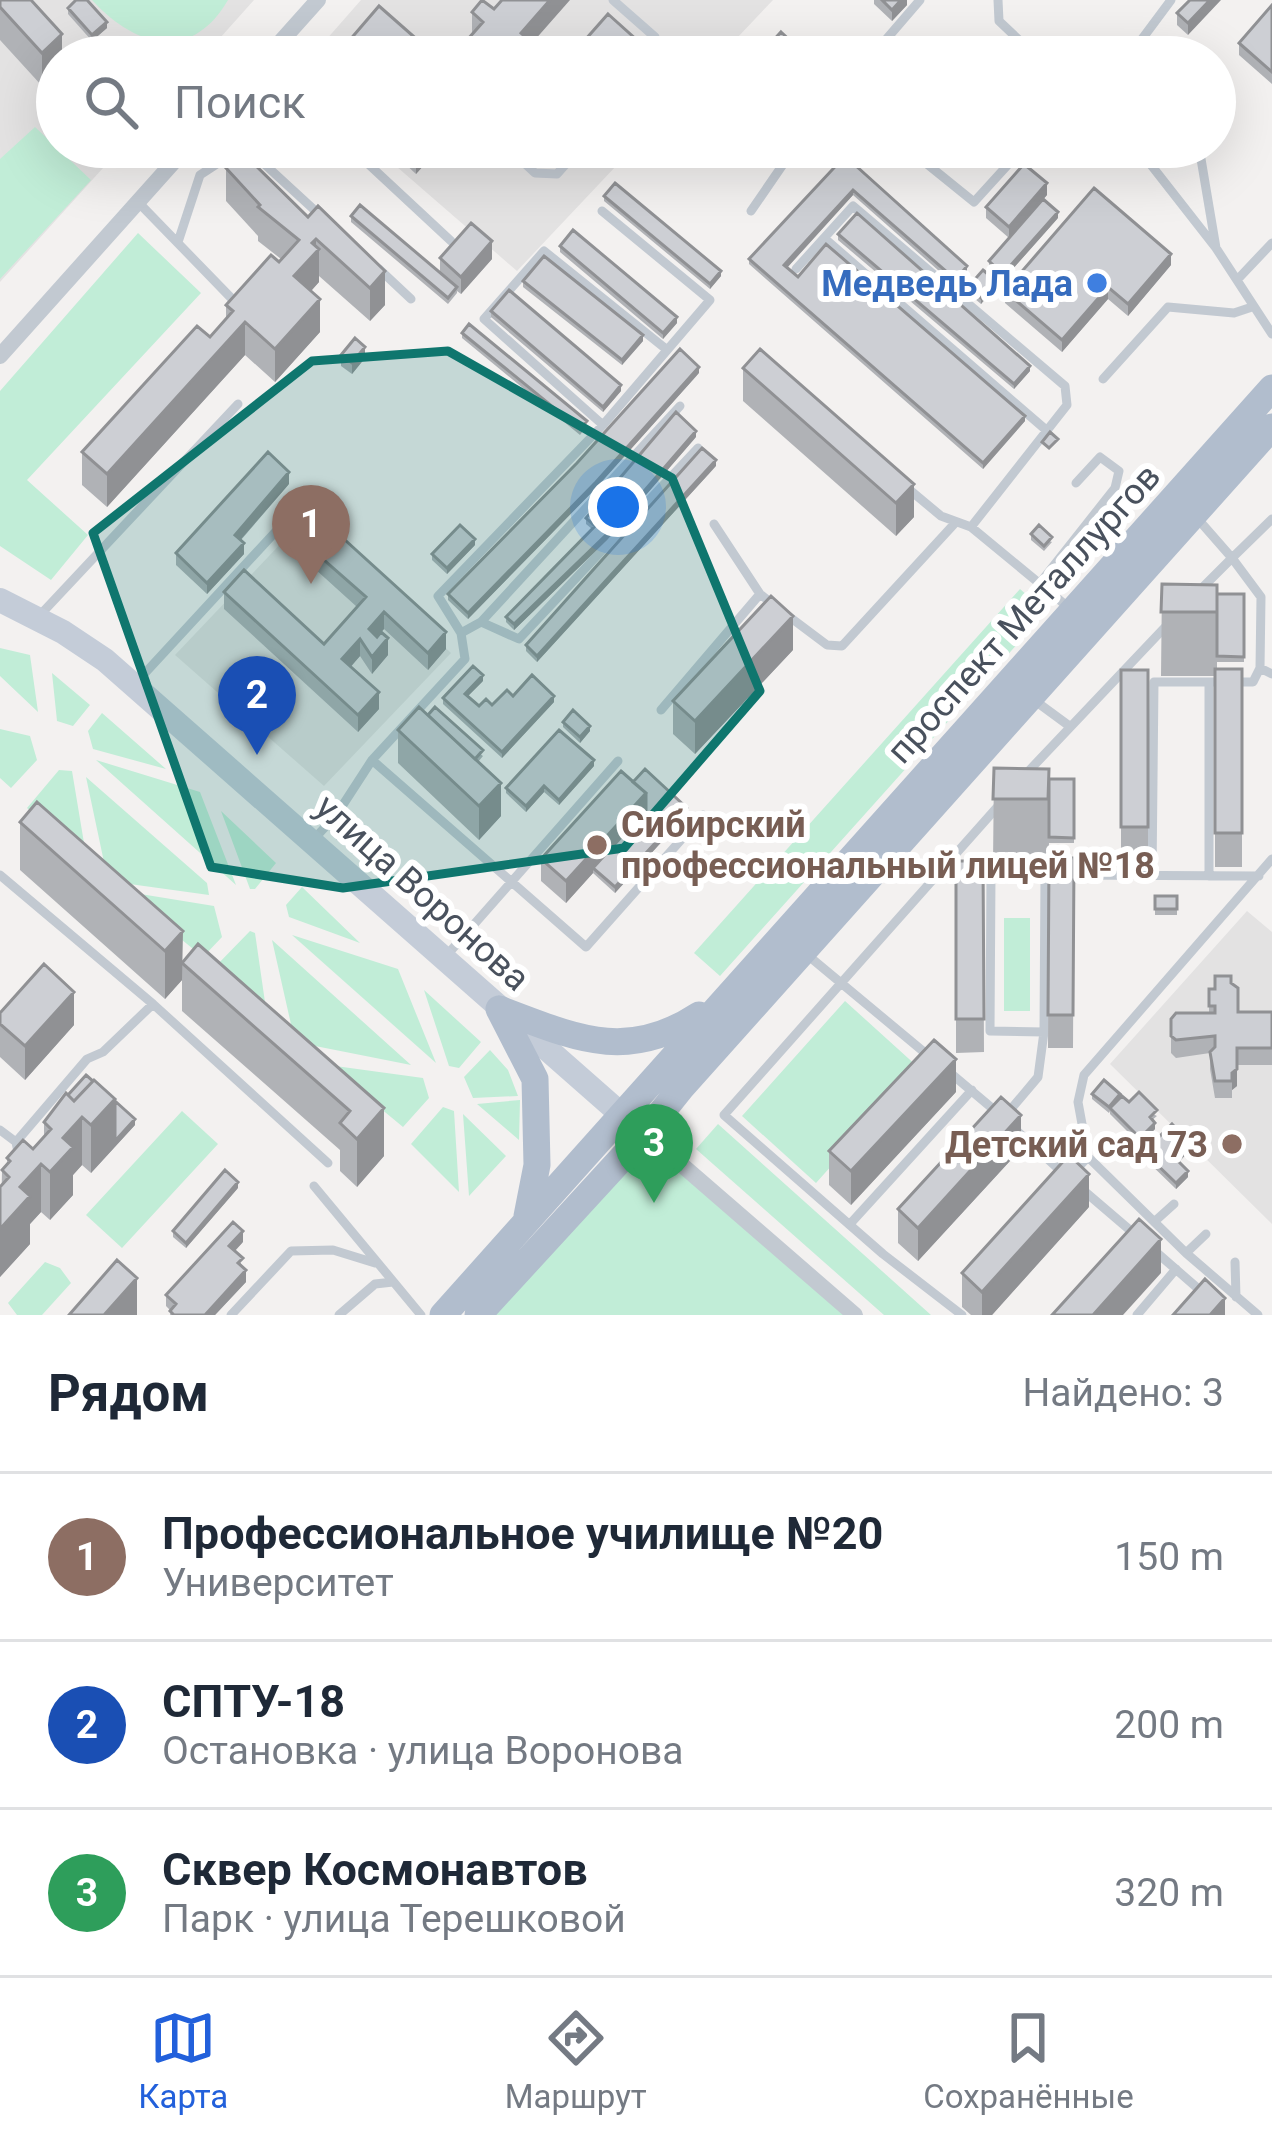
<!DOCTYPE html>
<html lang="ru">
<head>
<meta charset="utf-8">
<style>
	:root { --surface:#fff; --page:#f2f2f3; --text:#1f2937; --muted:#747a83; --line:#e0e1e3; --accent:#2260db }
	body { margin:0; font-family:Roboto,sans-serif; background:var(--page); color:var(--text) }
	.you { position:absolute; left:618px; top:507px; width:42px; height:42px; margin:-30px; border:9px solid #fff; border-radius:50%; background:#1a73e8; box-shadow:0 0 0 18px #1a73e833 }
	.badge { display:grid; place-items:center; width:78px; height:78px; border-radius:50%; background:var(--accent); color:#fff; font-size:39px; font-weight:700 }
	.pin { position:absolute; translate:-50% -99px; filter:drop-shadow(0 3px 6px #0008) }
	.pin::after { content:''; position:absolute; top:63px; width:42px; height:36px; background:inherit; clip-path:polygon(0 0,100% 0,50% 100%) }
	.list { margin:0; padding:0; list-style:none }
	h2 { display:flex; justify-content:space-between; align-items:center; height:156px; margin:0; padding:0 48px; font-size:51px }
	h2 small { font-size:39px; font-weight:400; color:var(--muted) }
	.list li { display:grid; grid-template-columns:78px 1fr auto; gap:36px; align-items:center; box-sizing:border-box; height:168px; padding:0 48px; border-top:3px solid var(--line) }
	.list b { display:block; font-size:45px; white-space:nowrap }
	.list p { margin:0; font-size:39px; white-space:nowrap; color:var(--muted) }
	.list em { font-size:39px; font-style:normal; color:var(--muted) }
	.icon { flex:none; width:66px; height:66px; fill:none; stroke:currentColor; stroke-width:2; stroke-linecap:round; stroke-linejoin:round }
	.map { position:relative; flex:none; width:1272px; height:1315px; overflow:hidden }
	.search { position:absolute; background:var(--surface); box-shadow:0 12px 48px #0002; left:36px; right:36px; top:36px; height:132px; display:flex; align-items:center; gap:30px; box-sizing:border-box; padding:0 42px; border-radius:66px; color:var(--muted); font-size:45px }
	.sheet { height:660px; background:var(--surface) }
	nav { display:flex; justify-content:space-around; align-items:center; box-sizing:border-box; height:168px; border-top:3px solid var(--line); background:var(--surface); font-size:33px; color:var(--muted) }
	nav a { display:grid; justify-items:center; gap:6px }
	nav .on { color:var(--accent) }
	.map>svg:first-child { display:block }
	.education { fill:#e3e2e2 }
	.green { fill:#c1edd7 }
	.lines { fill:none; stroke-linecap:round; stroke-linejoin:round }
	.service { stroke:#c2c9d1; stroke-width:9 }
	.minor { stroke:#c2c9d1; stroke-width:16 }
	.secondary { stroke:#c4ccd8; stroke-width:24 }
	.primary { stroke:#b1bdcd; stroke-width:27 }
	.wall { fill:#b0b2b6 }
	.shaded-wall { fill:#909194 }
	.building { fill:#cdcfd4; stroke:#909194; stroke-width:3 }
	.marked { fill:#0f766e; fill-opacity:0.2; stroke:#0f766e; stroke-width:9; stroke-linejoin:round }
	.shop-dot { fill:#3f7fe0; stroke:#fff; stroke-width:4.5 }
	.education-dot { fill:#8d6e63; stroke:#fff; stroke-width:4.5 }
	.labels { text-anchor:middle; stroke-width:12; stroke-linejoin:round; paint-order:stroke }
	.shop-label { font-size:36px; font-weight:bold; fill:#366cbe; stroke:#fff; text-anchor:end }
	.street-label { font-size:36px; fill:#49515d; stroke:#fff }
	.education-label { font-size:36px; font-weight:bold; fill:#785e54; stroke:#fff; text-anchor:start }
</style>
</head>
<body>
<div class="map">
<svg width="1272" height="1315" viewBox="0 0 1272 1315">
	<rect width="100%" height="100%" fill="#f3f1f0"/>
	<path class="education" d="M0 0H254L203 57H57V147H122L0 282Z
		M361 0H773L719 57H311Z
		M374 147H634L517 271Z
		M307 516 451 653 324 786 175 655Z
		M1247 911 1272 932V1224L1110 1064Z"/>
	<path class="green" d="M92 0H228C191 64 134 46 92 0Z
		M35 127 91 180 0 279V159Z
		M138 233 201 293 27 480 88 535 51 580 0 546V391Z
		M1020 589 1046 612 720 976 694 953Z
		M0 648 30 655 38 712 0 676Z
		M52 673 90 705 73 726 57 721Z
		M102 713 166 769 93 749 88 731Z
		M0 729 30 736 37 760 11 788 0 778Z
		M96 760 200 792 236 885Z
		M59 770 72 771 87 861 27 808Z
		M86 777 207 883 209 895 108 881Z
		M221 811 276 863 255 889H250Z
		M302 887 360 943 289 917 286 905Z
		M122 891 214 906 222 937 203 957Z
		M1004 918H1030V1011H1004Z
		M250 931 255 933 267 1016 214 968Z
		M292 935 398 969 436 1063Z
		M272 940 411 1065 295 1042Z
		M424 990 481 1042 459 1068 449 1066Z
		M845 1001 919 1068 816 1183 742 1116Z
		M490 1050 508 1070 518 1096 473 1098 464 1077Z
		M328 1065 423 1078 429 1098 403 1127Z
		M520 1100 519 1140 477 1104Z
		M443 1107 454 1111 459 1192 411 1144Z
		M182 1111 218 1144 122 1248 86 1215Z
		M463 1114 506 1156 469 1196Z
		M718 1124 931 1315H884L696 1149Z
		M645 1133 855 1315H478Z
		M45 1262 60 1268 71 1283 42 1315H17L8 1303Z"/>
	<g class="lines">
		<path class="service" d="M613 0 655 37V57
			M998 0 999 21 1037 57
			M871 57 920 0
			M1148 57 1142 39 1171 0
			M350 147 451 241
			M507 147 535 173 557 174 581 147
			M906 147 974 202 1024 147
			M1137 147 1216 248 1272 334
			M1199 147 1216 248
			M138 202 236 303
			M751 211 795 147
			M824 238 1045 429
			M178 242 200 175 235 152 260 160 322 217
			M379 269 411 299
			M796 269 853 206 1065 386 1067 405 971 527
			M1237 280 1272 243
			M1103 379 1168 307 1234 313 1252 307
			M603 425 484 319 544 251 666 349
			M905 486 941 516 971 527 1068 607
			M1197 518 1232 558 1272 519
			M714 524 760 594
			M1040 583 1115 488 1119 471 1100 457 1076 483
			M1200 590 1232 558 1261 597 1260 668
			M41 614 238 404
			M787 615 827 645 842 646 956 522
			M481 622 519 639 698 448
			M461 633 481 622 680 406
			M134 685 291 515
			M1034 700 1068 725
			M661 710 760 594 774 605
			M372 760 586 947 703 815
			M1023 777 1168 624
			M315 838 337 814 372 760 465 659 461 633 438 596 603 425 710 300 602 211
			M986 874 1047 875
			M991 874 990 1031 1044 1032 1045 875
			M0 875 153 1004 328 1163
			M1064 875 1259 876
			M1152 875 1154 682H1253L1260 668 1272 674
			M1209 876V683
			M805 953 930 1057
			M447 955 618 761
			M948 1071 999 1114
			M1006 1115 1038 1077 1044 1032
			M0 1130 16 1142
			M1016 1130 1065 1175
			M19 1157 16 1142 87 1059 103 1052 153 1004
			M1088 1157 1078 1102 1084 1075 1272 859
			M1073 1173 1088 1157 1186 1253 1258 1315
			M314 1186 421 1315
			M1083 1190 1138 1237
			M1154 1222 1174 1204
			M850 1224 972 1090
			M1156 1252 1202 1292
			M1186 1253 1206 1234
			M1235 1262 1236 1297
			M231 1315 291 1251 333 1250 375 1263
			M339 1315 375 1284 393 1282
			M962 1315 883 1254 724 1115 1000 804
			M1137 1315 1176 1269"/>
		<path class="minor" d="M267 57 318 0
			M0 356 187 147
			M645 1133 855 1315"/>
		<path class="secondary" d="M0 600 63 632 105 660 622 1115"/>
		<path class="primary" d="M499 1009C574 1037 626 1063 699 1015
			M499 1009 535 1079 537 1165 527 1216
			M443 1315 1272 388
			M478 1315 645 1133 681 1088 1272 427"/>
	</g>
	<path class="wall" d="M0 0 62 57 42 86 0 40Z
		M874 0H907V5L892 21 874 4Z
		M1190 0 1188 35 1177 25V13Z
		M1272 5V84L1239 55V43Z
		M68 8 107 28 92 41 68 14Z
		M472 12 532 43 548 57H452L472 34Z
		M390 147H440L416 174 390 150Z
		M548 147H567L559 156Z
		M740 147H776L758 165Z
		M241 151 385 305 370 321 319 276V282L311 291 320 332 275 382 245 355 107 507 82 485V452L210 337 226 319V305L281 259 258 241V236L226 201V168Z
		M845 156 967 272 956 286 853 195 787 268 798 277 1025 421 983 469 749 264V259Z
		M1047 195 1009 238 986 218V207Z
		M604 196 721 276 710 289 604 201Z
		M351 216 440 272V258L492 259 461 294 457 291V293L448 304 351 222Z
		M1058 218 1003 280 989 267V261Z
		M838 234 1030 371 1014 389 838 240Z
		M560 246 677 323 663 339 560 252Z
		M1171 265 1128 316 1108 299 1062 352 1005 303V291Z
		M523 281 643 341 622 365 523 287Z
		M996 286 981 304 968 293V287Z
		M491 311 621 391 603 412 491 317Z
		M462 333 587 426 580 435 462 338Z
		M341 355 365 358 352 374 341 366Z
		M743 368 914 517 896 536 743 401Z
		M699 373 596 488 468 619 448 600V594Z
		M696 437 607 540 514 630 506 622V617L592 529 586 524V518Z
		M716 466 537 662 526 651V645Z
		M289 484 241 540 244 554 207 594 176 565V553Z
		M1031 534 1052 542 1044 551 1031 540Z
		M475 545 447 574 432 560V554Z
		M315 552 446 649 428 670 384 629 381 632 388 655 372 674 360 656 350 667 379 709 358 732 224 609V592L324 644 357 607 315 569Z
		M1162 584 1217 594H1244V662H1217V669H1242V867H1215V676H1161Z
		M793 650 695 754 673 734V701Z
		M1121 670H1148V860H1121Z
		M483 681 468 696 479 706 492 705 513 696 554 702 502 758 443 704V698Z
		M428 715 483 756 478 762 501 816 479 840 398 763V730Z
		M563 722 590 731 580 743 563 727Z
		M594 766 559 805 544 792 526 812 506 793V788Z
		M994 768 1049 779H1074V843H1049L1048 864 993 863Z
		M633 782 687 814 615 893 593 873 566 903 541 881V859Z
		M20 822 183 961 384 1108V1156L357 1187 340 1171V1150L182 1011V980L165 999 20 870Z
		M1049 858H1074L1073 1048H1048Z
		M956 861H983L984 1052 956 1053Z
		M1155 896H1177V915H1155Z
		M1231 983 1238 1012H1272V1065H1237V1086L1232 1090V1098H1215L1210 1069V1053L1176 1058 1171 1053V1019L1209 1013V989Z
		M0 1013 74 1025 25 1080 0 1057Z
		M956 1092 851 1205 829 1185V1151Z
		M1092 1094 1120 1098 1157 1116 1152 1120 1155 1129 1140 1144 1110 1114V1111L1109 1113 1092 1099Z
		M68 1095 115 1101 135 1125 91 1173 82 1165 73 1175V1195L50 1220 41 1212 30 1224V1244L0 1277 2 1170 7 1165V1158L33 1149 44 1137V1122Z
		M1021 1149 918 1261 898 1243V1209Z
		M1191 1149 1179 1162 1188 1177 1176 1189 1144 1158V1152Z
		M238 1188 186 1248 173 1237V1231Z
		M1089 1207 992 1315H971L962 1307V1273Z
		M243 1242 235 1251 243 1268 246 1282 215 1315H170L171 1311 166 1306V1295Z"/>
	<path class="shaded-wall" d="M550 0H570L526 50 521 33Z
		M901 0H907V5L892 21V10Z
		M1210 0H1221L1188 35V23Z
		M107 22V28L92 41V35Z
		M62 34V57H57V72L42 86V53Z
		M514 40V57H499Z
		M639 42V57H626Z
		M420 147H440L416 174V151Z
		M759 147H776L758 165V148Z
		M1047 183V195L1009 238V227Z
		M853 190V195L784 271V265Z
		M1058 212V218L1003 280V274Z
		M316 239V253L319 249V282L294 310V276Z
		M492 241V259L461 294V277Z
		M1171 254V265L1128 316V304Z
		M967 266V272L956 286V280Z
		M385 271V305L370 321V288Z
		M721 271V276L710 289V284Z
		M996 281V286L981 304V298Z
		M1108 287V299L1062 352V340Z
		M320 299V332L275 382V349Z
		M677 317V323L663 339V333Z
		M245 322V355L107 507V474Z
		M643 335V341L622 365V360Z
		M365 347V358L352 374V363Z
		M1030 366V371L1014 389V384Z
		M699 367V373L596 488 468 619V613Z
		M621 385V391L603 412V407Z
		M1025 416V421L983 469V463Z
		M696 431V437L607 540 514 630V624Z
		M716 460V466L537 662V656Z
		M289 472V484L235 546V535Z
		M914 484V517L896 536V503Z
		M475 539V545L447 574V568Z
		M244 543V554L207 594V583Z
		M384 612V629L369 646V629Z
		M793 616V650L695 754V721Z
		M446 632V649L428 670V653Z
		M388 638V655L372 674V657Z
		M360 639V656L342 677V659Z
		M483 675V681L465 699V694Z
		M379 692V709L358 732V715Z
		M554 696V702L502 758V752Z
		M590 726V731L580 743V737Z
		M594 760V766L559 805V800Z
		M501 783V816L479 840V806Z
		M544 786V792L526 812V806Z
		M646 793V816L593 868V873L566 903V881Z
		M687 808V814L615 893V887Z
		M183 931 182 980 165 999V951Z
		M74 992V1025L25 1080V1046Z
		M956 1059V1092L851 1205V1171Z
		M1237 1069V1086L1232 1090V1073Z
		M115 1099V1141L135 1119V1125L91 1173V1125Z
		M384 1108V1156L357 1187V1139Z
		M1021 1115V1149L918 1261V1228Z
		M82 1117V1165L73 1175V1195L50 1220V1172L63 1138Z
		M1155 1123V1129L1140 1144V1138Z
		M1191 1144V1149L1176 1165V1159Z
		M41 1164V1212L30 1224V1244L0 1277V1229L20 1187Z
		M1188 1171V1177L1176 1189V1183Z
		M1089 1174V1207L992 1315H982V1292Z
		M238 1182V1188L186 1248V1243Z
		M243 1231V1242L229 1257V1246Z
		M1161 1239V1273L1123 1315H1093Z
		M246 1270V1282L215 1315H205Z
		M137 1278V1315H104Z
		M1225 1298V1315H1210Z"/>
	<path class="building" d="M0 0H31L62 34 42 53 0 7Z
		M76 0H87L107 22 92 35 68 8Z
		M482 0 494 9 502 0H550L521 33 548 57H533L514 40 499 57H452L483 22 472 12Z
		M882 0H901L892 10Z
		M1190 0H1210L1188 23 1177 13Z
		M1272 5V72L1239 43Z
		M379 6 437 57H352L342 49Z
		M608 14 639 42 626 57H570Z
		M781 32 808 57H762L760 55Z
		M241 151 308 217 318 206 385 271 370 288 316 239 312 243 319 249 294 276 320 299 275 349 245 322 107 474 82 452 197 326 210 337 233 311 226 305 271 255 279 262 299 240 258 207 260 205 226 168Z
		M845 156 967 266 956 280 853 190 784 265 798 277 826 244 1025 416 983 463 749 259Z
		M1024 164 1047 183 1009 227 986 207Z
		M615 183 721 271 710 284 604 196Z
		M1094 188 1171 254 1128 304 1108 287 1062 340 1005 291Z
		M1043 199 1058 212 1003 274 989 261Z
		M360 205 457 287 448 298 351 216Z
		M857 213 1030 366 1014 384 838 234Z
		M471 223 492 241 461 277 440 258Z
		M573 230 677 317 663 333 560 246Z
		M544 256 643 335 622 360 523 281Z
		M983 270 996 281 981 298 968 287Z
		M509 290 621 385 603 407 491 311Z
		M469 324 587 421 580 429 462 333Z
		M355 338 365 347 352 363 341 355Z
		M680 349 699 367 596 482 468 613 448 594 577 463Z
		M760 349 914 484 896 503 743 368Z
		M676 412 696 431 607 534 514 624 506 617 595 526 586 518Z
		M1050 432 1058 439 1049 448 1042 442Z
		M702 448 716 460 537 656 526 645Z
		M268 452 289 472 235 535 244 543 207 583 176 553Z
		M460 525 475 539 447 568 432 554Z
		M1039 525 1052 537 1044 546 1031 534Z
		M334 530 446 632 428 653 384 612 369 629 377 637 381 632 388 638 372 657 360 639 342 659 379 692 358 715 224 592 244 570 324 644 366 597 315 552Z
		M1162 584 1217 585V612H1161Z
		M1217 594H1244V657L1217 656Z
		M771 596 793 616 695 721 673 701Z
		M473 666 483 675 465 694 479 706 486 699 492 705 507 690 513 696 532 675 554 696 502 752 443 698Z
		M1215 669H1242V833H1215Z
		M1121 670H1148V827H1121Z
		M419 707 501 783 479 806 398 730Z
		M435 707 483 750 475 759 428 715Z
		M573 710 590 726 580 737 563 722Z
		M559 730 594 760 559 800 544 786 526 806 506 788Z
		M994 768 1049 769 1048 799H993Z
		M645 769 687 808 615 887 593 868 646 810V793L633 782Z
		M621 771 646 793 566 881 541 859Z
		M1049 779H1074V838L1049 837Z
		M37 802 183 931 165 951 20 822Z
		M1049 858H1074L1073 1015H1048Z
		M956 861H983L984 1019H956Z
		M1155 896H1177V909H1155Z
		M198 944 384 1108 357 1139 340 1123 350 1111 182 963Z
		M44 964 74 992 25 1046 0 1024V1013Z
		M1215 976H1231V983L1238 988V1012H1272V1048H1237V1069L1232 1073V1081H1215L1210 1052 1215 1047V1036L1176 1040 1171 1036V1019L1176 1013H1215V1006H1209V989H1215Z
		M934 1040 956 1059 851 1171 829 1151Z
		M86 1075 93 1081 74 1101 68 1095Z
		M94 1080 115 1099 91 1125 82 1117 63 1138 73 1147 50 1172 41 1164 20 1187 30 1196 0 1229V1187L9 1177 2 1170 10 1161 7 1158 23 1140 33 1149 51 1129 44 1122 66 1093 74 1101Z
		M1104 1080 1120 1094 1109 1107 1092 1094Z
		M1139 1092 1157 1110 1150 1117 1155 1123 1140 1138 1110 1108 1122 1096 1129 1102Z
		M1001 1097 1021 1115 918 1228 898 1209Z
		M115 1101 135 1119 115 1141Z
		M1172 1124 1191 1144 1176 1159 1188 1171 1176 1183 1144 1152Z
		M1069 1155 1089 1174 982 1292 962 1273Z
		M225 1170 238 1182 186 1243 173 1231Z
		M1139 1219 1161 1239 1093 1315H1052Z
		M233 1222 243 1231 229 1246 243 1258 238 1263 246 1270 205 1315H174L170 1311 176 1304 166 1295Z
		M117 1260 137 1278 104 1315H69Z
		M1205 1279 1225 1298 1210 1315H1173Z"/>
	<path class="marked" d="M448 351 672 478 760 691 624 848 343 888 211 867 93 533 312 361Z"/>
	<circle class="shop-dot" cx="1097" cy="283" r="12"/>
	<g class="education-dot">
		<circle cx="597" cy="845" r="12"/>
		<circle cx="1232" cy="1144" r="12"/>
	</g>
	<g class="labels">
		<g class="shop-label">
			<text x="1073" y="296">Медведь Лада</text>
		</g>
		<g class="street-label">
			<text transform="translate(1023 613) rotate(-48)" y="13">проспект Металлургов</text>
			<text transform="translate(423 892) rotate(42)" y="13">улица Воронова</text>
		</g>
		<g class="education-label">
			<text x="621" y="837">Сибирский<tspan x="621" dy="41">профессиональный лицей №18</tspan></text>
			<text x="1208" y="1157" text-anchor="end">Детский сад 73</text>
		</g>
	</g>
</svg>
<div class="you"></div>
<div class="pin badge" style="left:311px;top:584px;background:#8d6e63">1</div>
<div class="pin badge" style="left:257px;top:755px;background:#1a4fb4">2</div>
<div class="pin badge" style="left:654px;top:1203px;background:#2e9e5b">3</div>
<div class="search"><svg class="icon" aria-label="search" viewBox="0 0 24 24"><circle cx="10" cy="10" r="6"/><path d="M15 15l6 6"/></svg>Поиск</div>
</div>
<section class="sheet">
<h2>Рядом<small>Найдено: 3</small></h2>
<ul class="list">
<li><span class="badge" style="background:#8d6e63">1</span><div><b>Профессиональное училище №20</b><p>Университет</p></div><em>150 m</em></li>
<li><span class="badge" style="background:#1a4fb4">2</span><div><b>СПТУ-18</b><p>Остановка · улица Воронова</p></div><em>200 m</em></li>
<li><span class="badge" style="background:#2e9e5b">3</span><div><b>Сквер Космонавтов</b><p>Парк · улица Терешковой</p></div><em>320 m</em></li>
</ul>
</section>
<nav>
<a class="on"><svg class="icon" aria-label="map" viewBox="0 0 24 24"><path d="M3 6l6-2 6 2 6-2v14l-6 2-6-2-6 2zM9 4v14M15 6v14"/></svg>Карта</a>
<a><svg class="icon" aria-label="directions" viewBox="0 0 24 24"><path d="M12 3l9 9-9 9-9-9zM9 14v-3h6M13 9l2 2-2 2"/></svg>Маршрут</a>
<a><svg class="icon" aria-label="saved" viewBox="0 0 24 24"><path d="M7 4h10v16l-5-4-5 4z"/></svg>Сохранённые</a>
</nav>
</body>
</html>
